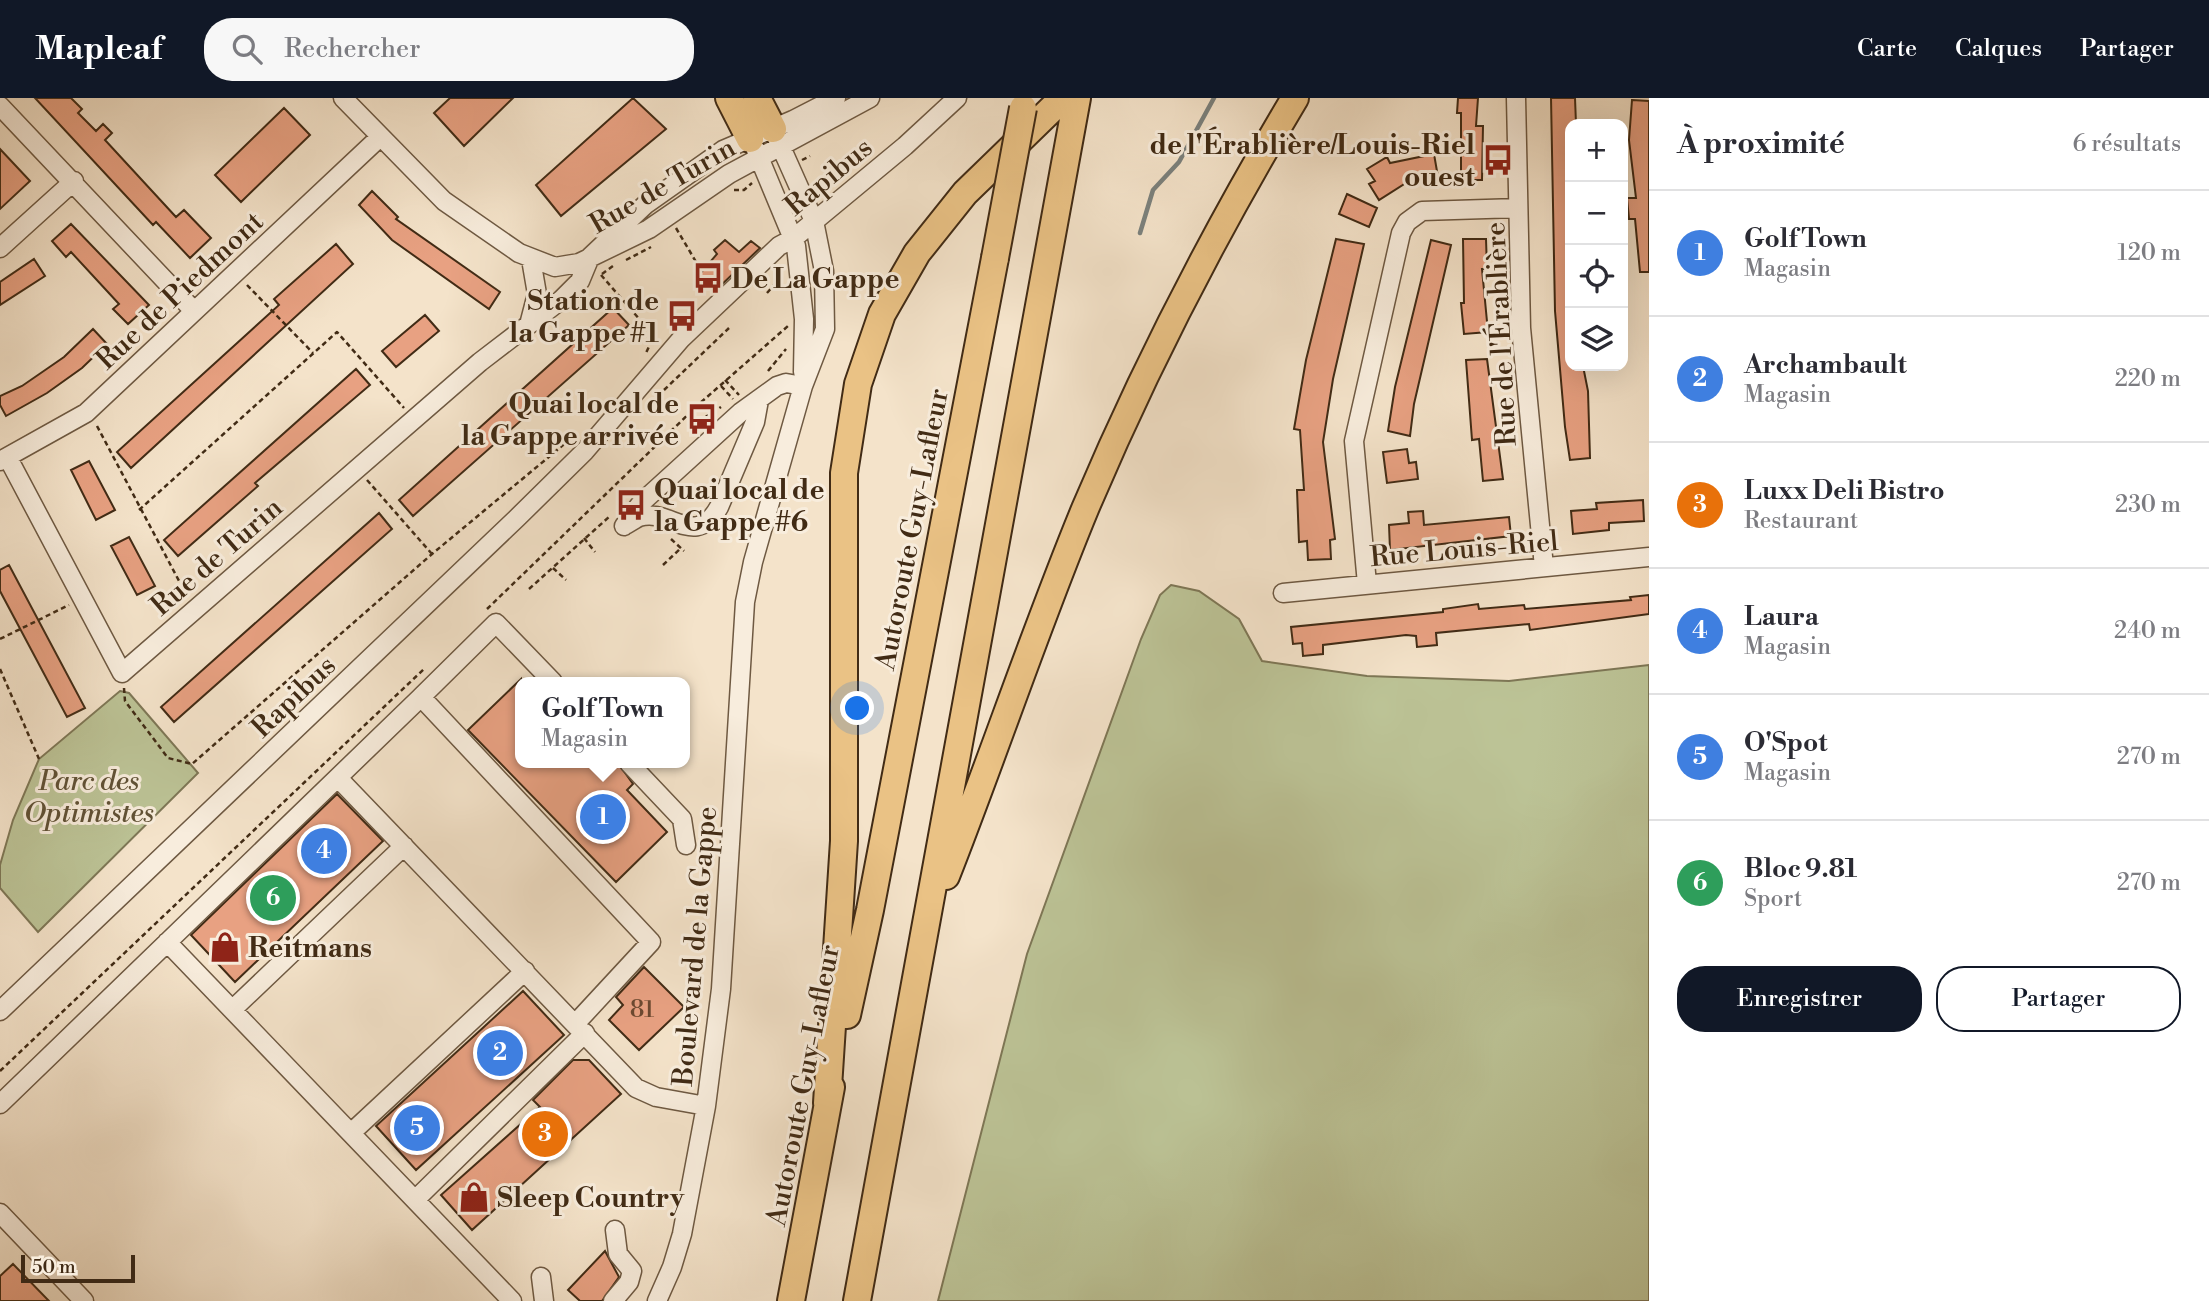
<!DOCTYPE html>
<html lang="fr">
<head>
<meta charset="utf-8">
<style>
	:root { --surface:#fff; --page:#f7f7f7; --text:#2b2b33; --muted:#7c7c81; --line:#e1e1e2; --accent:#111827 }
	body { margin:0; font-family:"Libre Bodoni",serif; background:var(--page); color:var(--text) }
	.controls { position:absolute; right:21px; top:21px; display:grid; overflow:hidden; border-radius:14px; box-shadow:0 7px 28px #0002 }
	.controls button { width:63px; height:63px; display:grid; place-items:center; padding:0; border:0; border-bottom:2px solid var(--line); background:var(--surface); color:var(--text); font:35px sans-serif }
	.scale { position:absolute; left:21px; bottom:18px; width:114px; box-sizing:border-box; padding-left:7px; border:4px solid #412b15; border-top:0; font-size:19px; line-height:24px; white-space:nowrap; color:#412b15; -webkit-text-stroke:5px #f8eddd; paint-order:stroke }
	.you { position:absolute; left:858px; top:611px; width:24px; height:24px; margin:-18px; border:5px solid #fff; border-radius:50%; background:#1a73e8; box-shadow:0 0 0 10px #1a73e833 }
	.badge { display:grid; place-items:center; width:46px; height:46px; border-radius:50%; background:var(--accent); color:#fff; font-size:23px; font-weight:700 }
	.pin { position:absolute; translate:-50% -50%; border:4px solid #fff; box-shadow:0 2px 7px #0006 }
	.popup { position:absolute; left:515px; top:579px; width:175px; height:91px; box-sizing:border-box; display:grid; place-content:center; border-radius:14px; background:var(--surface); filter:drop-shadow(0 2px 5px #0005); font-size:23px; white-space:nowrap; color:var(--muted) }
	.popup b { font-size:26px; color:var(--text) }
	.popup::after { content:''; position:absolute; left:50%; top:100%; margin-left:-14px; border:14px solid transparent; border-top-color:var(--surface) }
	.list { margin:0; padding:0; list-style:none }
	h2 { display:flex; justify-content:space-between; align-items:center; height:91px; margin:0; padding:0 28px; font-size:30px }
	h2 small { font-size:23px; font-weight:400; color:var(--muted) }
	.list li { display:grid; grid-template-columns:46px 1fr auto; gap:21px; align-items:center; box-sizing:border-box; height:126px; padding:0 28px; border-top:2px solid var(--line) }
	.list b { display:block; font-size:26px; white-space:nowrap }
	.list p { margin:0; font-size:23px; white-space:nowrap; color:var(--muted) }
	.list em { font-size:23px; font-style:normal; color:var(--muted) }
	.actions { display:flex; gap:14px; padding:21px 28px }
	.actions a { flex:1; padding:16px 0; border:2px solid var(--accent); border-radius:28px; text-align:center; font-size:24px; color:var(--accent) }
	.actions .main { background:var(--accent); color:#fff }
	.icon { flex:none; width:38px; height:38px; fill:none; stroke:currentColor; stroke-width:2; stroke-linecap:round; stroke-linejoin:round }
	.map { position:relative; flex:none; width:1649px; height:1203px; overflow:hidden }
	header { display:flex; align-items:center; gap:42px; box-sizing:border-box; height:98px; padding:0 35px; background:var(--accent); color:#fff }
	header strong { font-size:33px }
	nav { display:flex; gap:38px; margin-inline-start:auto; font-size:24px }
	.search { width:490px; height:63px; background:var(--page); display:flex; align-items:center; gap:18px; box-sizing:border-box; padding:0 24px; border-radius:28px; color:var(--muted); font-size:26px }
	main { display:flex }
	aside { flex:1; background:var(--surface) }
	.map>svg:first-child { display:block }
	.green { fill:#bcc396; stroke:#7e7756; stroke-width:2 }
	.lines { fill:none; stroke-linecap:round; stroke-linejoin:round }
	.stream { stroke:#7b817d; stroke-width:4.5 }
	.building { fill:#e8a182; stroke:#412b15; stroke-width:2 }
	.minor-casing { stroke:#6e5942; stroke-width:21 }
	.highway-casing { stroke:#412b15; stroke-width:30 }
	.path { stroke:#412b15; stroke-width:2.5; stroke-dasharray:5 3.5; stroke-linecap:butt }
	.minor { stroke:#f8eddd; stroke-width:18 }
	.highway { stroke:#eac285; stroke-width:26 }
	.highway-bridge-casing { stroke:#412b15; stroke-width:30; stroke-linecap:butt }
	.highway-bridge { stroke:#eac285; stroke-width:26 }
	.labels { text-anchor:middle; stroke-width:6; stroke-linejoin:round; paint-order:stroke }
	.number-label { font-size:24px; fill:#6b4830 }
	.poi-label { font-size:28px; font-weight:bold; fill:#412b15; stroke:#f8eddd; text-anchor:start }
	.street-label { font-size:28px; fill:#412b15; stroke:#f8eddd }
	.park-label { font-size:28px; font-style:italic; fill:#605135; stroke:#f8eddd }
</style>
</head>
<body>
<header>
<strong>Mapleaf</strong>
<div class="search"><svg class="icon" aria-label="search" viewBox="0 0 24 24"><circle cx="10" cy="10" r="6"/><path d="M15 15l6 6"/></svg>Rechercher</div>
<nav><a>Carte</a><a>Calques</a><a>Partager</a></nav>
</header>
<main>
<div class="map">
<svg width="1649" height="1203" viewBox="0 0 1649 1203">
	<rect width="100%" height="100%" fill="#f4e3ca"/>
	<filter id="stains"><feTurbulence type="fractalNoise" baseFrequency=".00286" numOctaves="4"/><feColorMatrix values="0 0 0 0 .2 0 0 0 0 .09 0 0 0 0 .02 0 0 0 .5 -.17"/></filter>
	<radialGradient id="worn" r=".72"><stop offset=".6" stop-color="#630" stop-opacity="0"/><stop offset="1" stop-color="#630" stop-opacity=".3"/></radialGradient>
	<path class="green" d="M1171 487 1199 493 1239 521 1262 563 1367 578 1509 583 1649 567V1203H938L1027 856 1141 541 1160 497Z
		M120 593 129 595 198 675 38 834 0 790V767L13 722 39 661Z"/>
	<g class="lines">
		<path class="stream" d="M1140 135 1153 92 1179 64 1214 0"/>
	</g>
	<path class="building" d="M35 0H71L82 11 78 15 96 33 103 26 112 35 105 42 176 119 184 112 211 140 190 160 156 124 153 127Z
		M450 0H513L464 48 434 15Z
		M633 0 666 31 561 118 536 87Z
		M1458 0H1478L1476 28H1483L1482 82H1461V15H1457Z
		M1551 0H1575L1576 26H1570V268H1583L1588 293 1590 360 1570 362 1565 329 1555 213Z
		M1632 2 1649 3V174H1640L1635 121H1629L1627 100H1636L1629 42Z
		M284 10 310 37 241 104 215 77Z
		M0 51 30 83 0 111Z
		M1434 56 1438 79 1406 85 1379 102 1369 86 1375 83 1367 71 1387 59 1390 65Z
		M372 93 398 119 396 121 500 194 489 211 392 142 359 107Z
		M1347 96 1377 110 1369 129 1339 116Z
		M71 126 149 207 128 226 113 211 119 206 71 154 66 159 52 143Z
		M1336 141 1364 146 1333 281 1323 344 1335 441 1330 442 1331 461 1308 462 1307 443 1299 444 1297 392H1304L1300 332 1294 331 1306 262Z
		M1463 141H1486L1487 171H1482L1488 234 1464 236 1461 205H1464Z
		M725 142 739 154 751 143 760 150 715 193 698 178 717 156 714 152Z
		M1431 142 1451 147 1414 306 1410 338 1388 333 1395 289Z
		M336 146 353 166 131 370 117 354 279 207 274 201Z
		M34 161 45 178 0 207V184Z
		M613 210 629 227 413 418 399 402Z
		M425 217 439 233 396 269 382 253Z
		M93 231 107 246 82 270 47 295 6 318 0 307V298L22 288 64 259Z
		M1487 261 1503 381 1483 383 1479 341 1472 342 1466 262Z
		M356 271 370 287 255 385 258 388 178 458 164 442Z
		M1407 351 1409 365 1416 364 1418 381 1387 385 1383 354Z
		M89 363 115 412 96 422 71 372Z
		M1643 402 1644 423 1609 425V432L1573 436 1571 413 1597 411 1596 405Z
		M1423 413 1424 427 1509 419 1511 438 1390 452 1389 427 1409 425 1408 414Z
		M379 415 392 431 174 624 161 609Z
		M129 439 155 488 137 497 111 448Z
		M9 467 85 610 67 619 0 493V472Z
		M1649 497V516L1530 532 1529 526 1436 535 1437 547 1417 549 1416 538 1406 537 1323 547V556L1303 558 1302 545 1293 546 1291 529 1443 514V511L1478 506 1479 511 1524 507 1525 511 1631 502 1630 499Z
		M521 581V665H618L633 686 627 692 667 734 616 784 468 632Z
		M337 696 383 743 235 884 191 837Z
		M644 869 684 909 639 952 609 922 623 907 616 899Z
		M523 893 564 937 416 1072 376 1028Z
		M573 962H589L621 996 472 1132 441 1097 540 1009 533 1002Z
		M605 1153 619 1179 602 1203H580L568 1192Z
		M13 1166 49 1203H0V1178Z"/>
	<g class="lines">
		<defs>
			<path id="minor" d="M343 0 444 103 519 155 555 169 579 165 649 131 729 76 870 0
				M1516 0 1521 230 1544 469
				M0 8 194 213
				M756 52 796 148 804 221 803 274
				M0 150 74 83
				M530 223 537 196 531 161
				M8 360 122 575 480 264 561 202 580 183 590 159 645 107 723 52 793 22 836 0
				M0 363 86 315 380 39
				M625 427C629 425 635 421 639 419 670 409 695 452 719 409L755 324 759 302
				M624 428 641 405 741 314 777 288 786 285 803 288
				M1367 486 1354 343 1401 135 1407 124 1422 113 1518 110
				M1283 495 1649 459
				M421 599 496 525 553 584
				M629 665 682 721 686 747
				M338 680 636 990 656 999 706 1008
				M167 844 512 1203
				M233 911 404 748
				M0 913 517 420 585 353 681 241 779 148 794 140 905 48 957 0
				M0 1006 421 599 651 844 576 925
				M351 1035 525 873
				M415 1102 585 935
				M0 1115 84 1203
				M541 1179 544 1203
				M613 1203 629 1184 632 1173 618 1156 615 1132
				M657 1203 672 1169 682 1136 706 1008 721 891 745 504 753 464 803 288 825 231 824 173 814 123 773 31"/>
			<path id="highway" d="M729 0 750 41
				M757 0 773 31
				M946 778C994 656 1035 532 1085 411 1145 269 1216 132 1295 0
				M847 917 870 812 995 160
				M827 1005 844 743V375L858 286 882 216 917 155 965 95 1063 0
				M791 1203 831 989
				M857 1203 1077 0"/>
		</defs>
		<use href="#minor" class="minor-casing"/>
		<use href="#highway" class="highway-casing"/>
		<path class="path" d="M802 62 810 58
			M734 92H744L752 85
			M676 130 702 174
			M626 162 651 149
			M602 176 613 168
			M601 177 654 238 645 257
			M247 187 313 255
			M767 195 782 178
			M768 273 786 251
			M725 282 739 297
			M721 288 733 301
			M664 292 729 230
			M698 324 721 309
			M97 328 187 498
			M367 382 432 456
			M743 394 756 399
			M139 412 337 234 404 310
			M584 440 595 454
			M671 441 684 453
			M663 467 681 450
			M553 470 566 482
			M529 491 610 418
			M487 511 699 306 788 228
			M0 541 69 507
			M0 571 39 661
			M124 590 125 603 168 660 192 666 432 456 574 338
			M0 973 424 571"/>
		<use href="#minor" class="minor"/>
		<use href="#highway" class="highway"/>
		<defs>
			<path id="highway-bridge" d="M995 160 1023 10"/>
		</defs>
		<use href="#highway-bridge" class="highway-bridge-casing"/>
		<use href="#highway-bridge" class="highway-bridge"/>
	</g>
	<defs>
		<symbol id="bus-bare" viewBox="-9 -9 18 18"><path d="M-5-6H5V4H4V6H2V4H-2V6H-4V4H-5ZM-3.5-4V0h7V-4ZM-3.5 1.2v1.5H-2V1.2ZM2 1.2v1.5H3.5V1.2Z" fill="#8f2418" stroke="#f8eddd" stroke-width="2.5" paint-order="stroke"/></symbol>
		<symbol id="shop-bare" viewBox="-9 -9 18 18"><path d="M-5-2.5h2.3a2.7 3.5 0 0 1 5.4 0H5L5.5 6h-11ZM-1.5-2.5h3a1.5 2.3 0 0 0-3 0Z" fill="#8f2418" stroke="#f8eddd" stroke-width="2.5" paint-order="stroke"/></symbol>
	</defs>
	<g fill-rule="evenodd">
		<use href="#bus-bare" x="1476" y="40" width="44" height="44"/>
		<use href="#bus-bare" x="686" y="158" width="44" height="44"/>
		<use href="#bus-bare" x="660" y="196" width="44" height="44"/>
		<use href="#bus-bare" x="680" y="299" width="44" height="44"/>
		<use href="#bus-bare" x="609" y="385" width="44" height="44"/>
		<use href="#shop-bare" x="203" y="827" width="44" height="44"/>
		<use href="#shop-bare" x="452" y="1077" width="44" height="44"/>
	</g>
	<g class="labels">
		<g class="number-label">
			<text x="642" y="919">81</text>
		</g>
		<g class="poi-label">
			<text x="1475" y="56" text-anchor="end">de l'Érablière/Louis-Riel<tspan x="1475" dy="32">ouest</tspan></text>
			<text x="731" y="190">De La Gappe</text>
			<text x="659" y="212" text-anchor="end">Station de<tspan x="659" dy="32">la Gappe #1</tspan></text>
			<text x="679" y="315" text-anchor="end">Quai local de<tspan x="679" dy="32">la Gappe arrivée</tspan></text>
			<text x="654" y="401">Quai local de<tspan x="654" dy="32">la Gappe #6</tspan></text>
			<text x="248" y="859">Reitmans</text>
			<text x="497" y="1109">Sleep Country</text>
		</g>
		<g class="street-label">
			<text transform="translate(828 78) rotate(-40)" y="10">Rapibus</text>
			<text transform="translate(662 87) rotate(-30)" y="10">Rue de Turin</text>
			<text transform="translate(179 192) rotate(-43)" y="10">Rue de Piedmont</text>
			<text transform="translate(1500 236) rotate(-93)" y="10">Rue de l'Érablière</text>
			<text transform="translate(911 431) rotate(-79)" y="10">Autoroute Guy-Lafleur</text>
			<text transform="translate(1464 450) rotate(-5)" y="10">Rue Louis-Riel</text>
			<text transform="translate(216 458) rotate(-41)" y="10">Rue de Turin</text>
			<text transform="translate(293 598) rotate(-44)" y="10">Rapibus</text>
			<text transform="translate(694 848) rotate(-85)" y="10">Boulevard de la Gappe</text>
			<text transform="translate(802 987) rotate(-79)" y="10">Autoroute Guy-Lafleur</text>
		</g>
		<g class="park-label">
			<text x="89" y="692">Parc des<tspan x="89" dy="32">Optimistes</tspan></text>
		</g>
	</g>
	<rect width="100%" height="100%" filter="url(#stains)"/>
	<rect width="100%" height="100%" fill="url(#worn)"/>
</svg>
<div class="controls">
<button>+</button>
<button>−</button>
<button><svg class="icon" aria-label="locate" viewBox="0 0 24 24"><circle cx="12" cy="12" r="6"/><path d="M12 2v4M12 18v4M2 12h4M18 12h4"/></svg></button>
<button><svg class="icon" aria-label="layers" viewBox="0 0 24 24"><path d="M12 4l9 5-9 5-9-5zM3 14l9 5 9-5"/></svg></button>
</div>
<div class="scale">50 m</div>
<div class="you"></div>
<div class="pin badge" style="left:603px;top:719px;background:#3f7fe0">1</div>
<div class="popup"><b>Golf Town</b>Magasin</div>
<div class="pin badge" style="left:500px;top:955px;background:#3f7fe0">2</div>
<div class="pin badge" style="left:545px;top:1036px;background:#e8710a">3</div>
<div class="pin badge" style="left:324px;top:753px;background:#3f7fe0">4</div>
<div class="pin badge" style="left:417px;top:1030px;background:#3f7fe0">5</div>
<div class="pin badge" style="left:273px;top:800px;background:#2e9e5b">6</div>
</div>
<aside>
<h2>À proximité<small>6 résultats</small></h2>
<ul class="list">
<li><span class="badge" style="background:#3f7fe0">1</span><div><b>Golf Town</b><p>Magasin</p></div><em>120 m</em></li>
<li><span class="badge" style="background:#3f7fe0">2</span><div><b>Archambault</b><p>Magasin</p></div><em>220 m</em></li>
<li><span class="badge" style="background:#e8710a">3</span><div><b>Luxx Deli Bistro</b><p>Restaurant</p></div><em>230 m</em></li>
<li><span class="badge" style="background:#3f7fe0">4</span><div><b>Laura</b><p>Magasin</p></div><em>240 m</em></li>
<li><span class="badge" style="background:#3f7fe0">5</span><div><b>O'Spot</b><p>Magasin</p></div><em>270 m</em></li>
<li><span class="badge" style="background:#2e9e5b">6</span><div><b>Bloc 9.81</b><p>Sport</p></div><em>270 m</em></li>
</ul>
<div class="actions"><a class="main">Enregistrer</a><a>Partager</a></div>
</aside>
</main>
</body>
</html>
